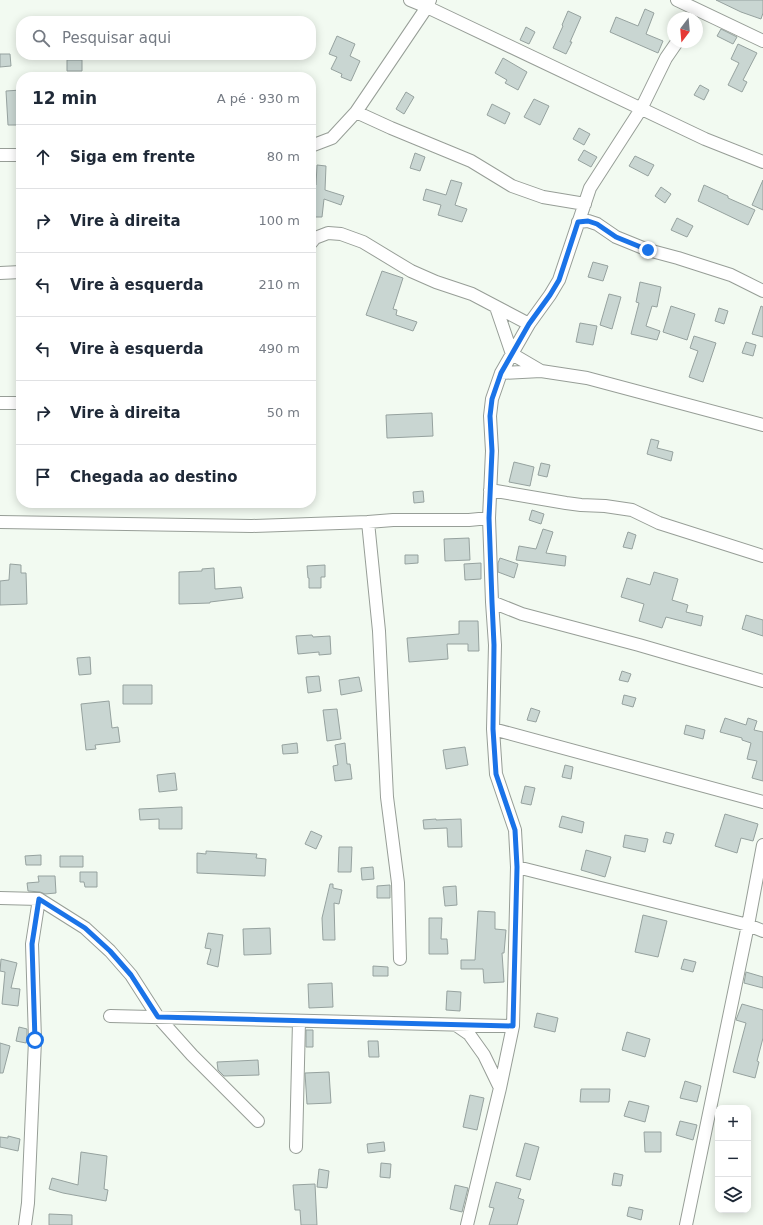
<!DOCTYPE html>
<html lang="pt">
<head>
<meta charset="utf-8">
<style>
	:root { --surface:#fff; --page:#f2f2f3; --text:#1f2937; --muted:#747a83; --line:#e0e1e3 }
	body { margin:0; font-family:"DejaVu Sans",sans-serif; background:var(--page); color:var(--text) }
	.controls { position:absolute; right:12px; bottom:12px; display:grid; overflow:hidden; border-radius:8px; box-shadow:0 2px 10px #0003 }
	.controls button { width:36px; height:36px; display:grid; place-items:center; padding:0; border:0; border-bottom:1px solid var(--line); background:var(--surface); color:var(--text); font:20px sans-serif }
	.compass { position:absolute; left:667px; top:12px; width:36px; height:36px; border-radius:50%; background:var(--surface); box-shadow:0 2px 10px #0003; rotate:196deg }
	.stop { position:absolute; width:12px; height:12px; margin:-9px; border:3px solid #1a73e8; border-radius:50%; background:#fff }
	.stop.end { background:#1a73e8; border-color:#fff; box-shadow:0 1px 4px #0008 }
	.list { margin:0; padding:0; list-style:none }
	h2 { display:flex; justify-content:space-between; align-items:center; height:52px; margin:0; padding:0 16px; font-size:17px }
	h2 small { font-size:13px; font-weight:400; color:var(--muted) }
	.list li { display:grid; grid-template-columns:26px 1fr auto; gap:12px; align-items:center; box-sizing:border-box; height:64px; padding:0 16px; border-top:1px solid var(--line) }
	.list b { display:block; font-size:15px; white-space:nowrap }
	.list em { font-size:13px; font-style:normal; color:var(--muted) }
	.icon { flex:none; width:22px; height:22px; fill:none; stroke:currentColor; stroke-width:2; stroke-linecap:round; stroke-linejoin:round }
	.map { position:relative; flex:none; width:763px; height:1225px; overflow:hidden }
	.search { position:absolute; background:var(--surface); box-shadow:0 2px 10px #0003; left:16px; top:16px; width:300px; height:44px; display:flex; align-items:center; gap:10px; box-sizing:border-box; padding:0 14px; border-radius:16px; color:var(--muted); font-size:15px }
	.panel { position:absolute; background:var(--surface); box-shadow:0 2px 10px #0003; left:16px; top:72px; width:300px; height:436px; border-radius:16px }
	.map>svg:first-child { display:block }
	.building { fill:#c9d6d2; stroke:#96a29f }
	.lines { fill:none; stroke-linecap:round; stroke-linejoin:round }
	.minor-casing { stroke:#979e97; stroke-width:14 }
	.minor { stroke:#fff; stroke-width:12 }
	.route { stroke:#1a73e8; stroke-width:5 }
</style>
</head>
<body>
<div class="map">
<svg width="763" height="1225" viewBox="0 0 763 1225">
	<rect width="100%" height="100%" fill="#f2faf1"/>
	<path class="building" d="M716 0H763V13L761 19 741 12Z
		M645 9 654 13 646 34 663 41 658 53 610 32 616 17 638 26Z
		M568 11 581 17 570 42H572L566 54 553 48 563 26 562 25Z
		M526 27 535 32 529 44 520 40Z
		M721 29 737 37 733 44 717 36Z
		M337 36 355 44 350 56 360 61 351 81 341 77 342 74 331 69 337 57 329 54Z
		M738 44 757 53 743 80 747 82 742 92 728 85 739 63 731 59Z
		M0 54H10L11 66 0 67Z
		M503 58 527 72 518 90 505 83 507 80 495 73Z
		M67 60H82V71H67Z
		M700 85 709 90 704 100 694 95Z
		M21 90V125H8L6 91Z
		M406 92 414 97 404 114 396 109Z
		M534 99 549 106 540 125 524 117Z
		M492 104 510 113 505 124 487 115Z
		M579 128 590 134 584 145 573 139Z
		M584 150 597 157 591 167 578 160Z
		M415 153 425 157 420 171 410 168Z
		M635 156 654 165 648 176 629 166Z
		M317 165 326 166 325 190 344 196 341 205 324 199 322 217H311V184L316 185Z
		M451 180 462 183 455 205 467 209 462 222 438 215 441 205 423 200 426 189 446 195Z
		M763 180V210L752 205Z
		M704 185 728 196V198L755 210 748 225 698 201Z
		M661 187 671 194 665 203 655 196Z
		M677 218 693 226 687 237 671 230Z
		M593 262 608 266 603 281 588 277Z
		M382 271 403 278 393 309 397 310 396 315 417 322 413 331 366 315Z
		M640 282 661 287 657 307 652 306 646 326 660 331 657 340 631 334 639 303 636 302Z
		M609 294 621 297 612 329 600 325Z
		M671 306 695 314 687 340 663 332Z
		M761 306 763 307V337L752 334Z
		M719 308 728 311 724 324 715 321Z
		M580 323 597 326 593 345 576 342Z
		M694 336 716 343 703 382 689 377 698 351 690 348Z
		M746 342 756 345 753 356 742 353Z
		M432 413 433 436 387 438 386 415Z
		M651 439 659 441 657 448 673 452 671 461 647 454Z
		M514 462 534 467 530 486 509 482Z
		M541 463 550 465 547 477 538 475Z
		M423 491 424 502 414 503 413 492Z
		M532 510 544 514 541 524 529 520Z
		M543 529 553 532 546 553 566 556 565 566 516 560 519 546 536 549Z
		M628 532 636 535 632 549 623 547Z
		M469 538 470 560 445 561 444 539Z
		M405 555H418V563L405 564Z
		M500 558 518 564 514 578 498 572V563Z
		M481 563V579L465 580 464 564Z
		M10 564 21 565V573H26L27 604 0 605V581L9 580Z
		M325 565V577H321V588H309V578H308L307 566Z
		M214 568 215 589 241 587 243 598 210 602V603L179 604V572L202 571V569Z
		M654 572 678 579 672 600 688 605 686 612 703 616 701 626 666 617 662 628 639 621 644 604 621 597 627 578 650 585Z
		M746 615 763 620V636L742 629Z
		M459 621H478L479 651H468V644H447L448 659 409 662 407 638 459 634Z
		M312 635 313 637 330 636 331 654 319 655V652L298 654 296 636Z
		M90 657 91 674 79 675 77 658Z
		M622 671 631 674 628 682 619 680Z
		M319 676 321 691 308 693 306 677Z
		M359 677 362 691 341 695 339 680Z
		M123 685H152V704H123Z
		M624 695 636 698 633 707 622 704Z
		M109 701 112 728 118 727 120 742 95 745 96 749 86 750 81 704Z
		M531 708 540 711 536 722 527 720Z
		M337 709 341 739 327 741 323 710Z
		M725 718 746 725 748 718 757 721 754 730 763 732V781L752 778 757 761 747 759 751 743 742 740V738L720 732Z
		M686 725 705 730 703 739 684 734Z
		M297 743 298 753 283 754 282 745Z
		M345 743 347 764H350L352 779 335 781 333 766 338 765 335 745Z
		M465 747 468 765 446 769 443 750Z
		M565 765 573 767 571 779 562 777Z
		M175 773 177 790 159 792 157 775Z
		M525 786 535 788 531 805 521 803Z
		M182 807V829H159V819L140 820 139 809Z
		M725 814 758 824 753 841 741 838 737 853 715 846Z
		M562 816 584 822 582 833 559 827Z
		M436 819V820L461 819 462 847H448L447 828 424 829 423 820Z
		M311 831 322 836 316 849 305 844Z
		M666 832 674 834 671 844 663 842Z
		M625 835 648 839 645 852 623 847Z
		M339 847H352L351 872H338Z
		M586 850 611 857 605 877 581 870Z
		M206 851 257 854 256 858 266 859 265 876 197 873V853L206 854Z
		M41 855V865H26L25 856Z
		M60 856H83V867H60Z
		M373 867 374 879 362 880 361 868Z
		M80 872H97V887H85L84 882H80Z
		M38 876H55L56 893 45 894 40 892 28 891 27 883 39 882Z
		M330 884H333V888L342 890 339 904 334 903 335 940H323L322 918Z
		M390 885V898H377V886Z
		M456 886 457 905 445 906 443 887Z
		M478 911 495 912V929L506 930 504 953H502L504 982 484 983 483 969H461V960H475Z
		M643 915 667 921 658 957 635 952Z
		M429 918H442L441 939H447L448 954H429Z
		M270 928 271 954 244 955 243 929Z
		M208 933 223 935 218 967 207 964 211 949 205 948Z
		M1 959 17 963 11 988 20 989 18 1006 2 1004 5 972 0 971Z
		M684 959 696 962 693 972 681 969Z
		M373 966 388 967V976H373Z
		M746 972 763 977V988L744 983Z
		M332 983 333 1007 309 1008 308 984Z
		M447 991 461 992 460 1011 446 1010Z
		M742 1004 763 1010V1038L757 1061 759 1062 755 1078 733 1072 746 1023 736 1020Z
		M537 1013 558 1018 555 1032 534 1027Z
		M19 1027 27 1029V1037L26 1043 16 1041Z
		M306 1030H313V1047H306Z
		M627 1032 650 1039 645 1057 622 1050Z
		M368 1041H378L379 1057H369Z
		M0 1043 10 1046 3 1073H0Z
		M258 1060 259 1075 224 1076 218 1070 217 1062Z
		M329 1072 331 1103 307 1104 305 1073Z
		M685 1081 701 1086 697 1102 680 1098Z
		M581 1089H610L609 1102H580Z
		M470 1095 484 1098 477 1130 463 1127Z
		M629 1101 649 1106 645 1122 624 1116Z
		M680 1121 697 1125 693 1140 676 1135Z
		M644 1132H661V1152H645Z
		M8 1136 20 1139 18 1151 0 1147V1137L8 1138Z
		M384 1142 385 1151 368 1153 367 1144Z
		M525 1143 539 1147 530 1180 516 1176Z
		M81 1152 107 1156 104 1189 108 1190 106 1201 63 1193 49 1189 52 1178 78 1185Z
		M381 1163 391 1164 390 1178 380 1177Z
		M319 1169 329 1171 327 1188 317 1187Z
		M614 1173 623 1175 621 1186 612 1185Z
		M496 1182 521 1189 518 1198 524 1200 517 1225H489L494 1208 489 1207Z
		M315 1184 317 1225H301L300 1210H295L293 1185Z
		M455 1185 468 1188 462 1212 450 1209Z
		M629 1207 643 1210 641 1220 627 1216Z
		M49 1214 72 1215V1225H49Z"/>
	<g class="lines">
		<defs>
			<path id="minor" d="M410 0 427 7 705 139 763 162
				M677 0 763 41
				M356 112 427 7 430 0
				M311 146 332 138 356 112 391 128 471 161 512 186 543 197 585 204
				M0 155H21
				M578 222 588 221 597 224 616 237 648 250 678 258 731 275 763 291
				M311 243 315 238 328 233 341 234 363 242 411 271 436 282 472 294 529 324
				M0 273 21 272
				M496 307 512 354 541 371
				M501 373 541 371 587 378 763 425
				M0 403H21
				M490 490 566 503 581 505 605 506 632 510 659 523 763 556
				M489 518 492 602 495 645 493 729
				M0 522 252 526 368 522 393 520H469L489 518 492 451 490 416 492 399 501 373 529 324 550 295 559 280 590 188 641 109 666 58 677 42
				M368 522 379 631 387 797 398 883 400 959
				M492 602 522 614 639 645 763 681
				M517 867 748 925 763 931
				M0 898 39 899 85 928 110 951 131 975 158 1017 192 1055 258 1121
				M110 1016 513 1026
				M456 1025 469 1034 484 1055 500 1088
				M296 1147 299 1021
				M25 1225 28 1203 35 1040 32 944 39 899
				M467 1225 500 1088 513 1026 517 867 515 830 496 774 493 729 763 802
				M686 1225 748 925 763 845"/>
		</defs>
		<use href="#minor" class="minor-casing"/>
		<use href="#minor" class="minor"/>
	</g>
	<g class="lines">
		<path class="route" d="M35 1040 32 944 39 899 85 928 110 951 131 975 158 1017 513 1026 517 867 515 830 496 774 493 729 494 645 492 602 489 518 492 451 490 416 492 399 501 373 529 324 550 295 559 280 578 222 588 221 597 224 616 237 648 250"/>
	</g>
</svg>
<div class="controls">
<button>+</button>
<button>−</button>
<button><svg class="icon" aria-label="layers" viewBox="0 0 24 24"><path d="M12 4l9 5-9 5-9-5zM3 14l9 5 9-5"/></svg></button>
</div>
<svg class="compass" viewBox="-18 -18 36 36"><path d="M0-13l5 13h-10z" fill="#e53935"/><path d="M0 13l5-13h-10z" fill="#747a83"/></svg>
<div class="stop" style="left:35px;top:1040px"></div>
<div class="stop end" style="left:648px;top:250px"></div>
<div class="search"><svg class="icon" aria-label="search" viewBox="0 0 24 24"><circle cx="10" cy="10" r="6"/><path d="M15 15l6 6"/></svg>Pesquisar aqui</div>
<section class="panel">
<h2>12 min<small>A pé · 930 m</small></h2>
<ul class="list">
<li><svg class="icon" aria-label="ahead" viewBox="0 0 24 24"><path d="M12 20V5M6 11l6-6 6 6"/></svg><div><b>Siga em frente</b></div><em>80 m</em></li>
<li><svg class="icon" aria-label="right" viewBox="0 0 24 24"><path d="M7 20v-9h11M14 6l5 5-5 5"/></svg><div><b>Vire à direita</b></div><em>100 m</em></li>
<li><svg class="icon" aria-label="left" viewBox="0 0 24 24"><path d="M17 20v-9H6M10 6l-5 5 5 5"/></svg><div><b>Vire à esquerda</b></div><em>210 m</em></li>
<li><svg class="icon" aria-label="left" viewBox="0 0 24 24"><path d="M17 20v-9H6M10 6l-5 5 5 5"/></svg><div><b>Vire à esquerda</b></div><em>490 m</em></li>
<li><svg class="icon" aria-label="right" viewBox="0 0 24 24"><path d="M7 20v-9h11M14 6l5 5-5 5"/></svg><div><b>Vire à direita</b></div><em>50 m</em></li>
<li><svg class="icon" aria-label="arrive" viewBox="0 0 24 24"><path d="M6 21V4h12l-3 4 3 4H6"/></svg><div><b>Chegada ao destino</b></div></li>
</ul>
</section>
</div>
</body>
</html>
